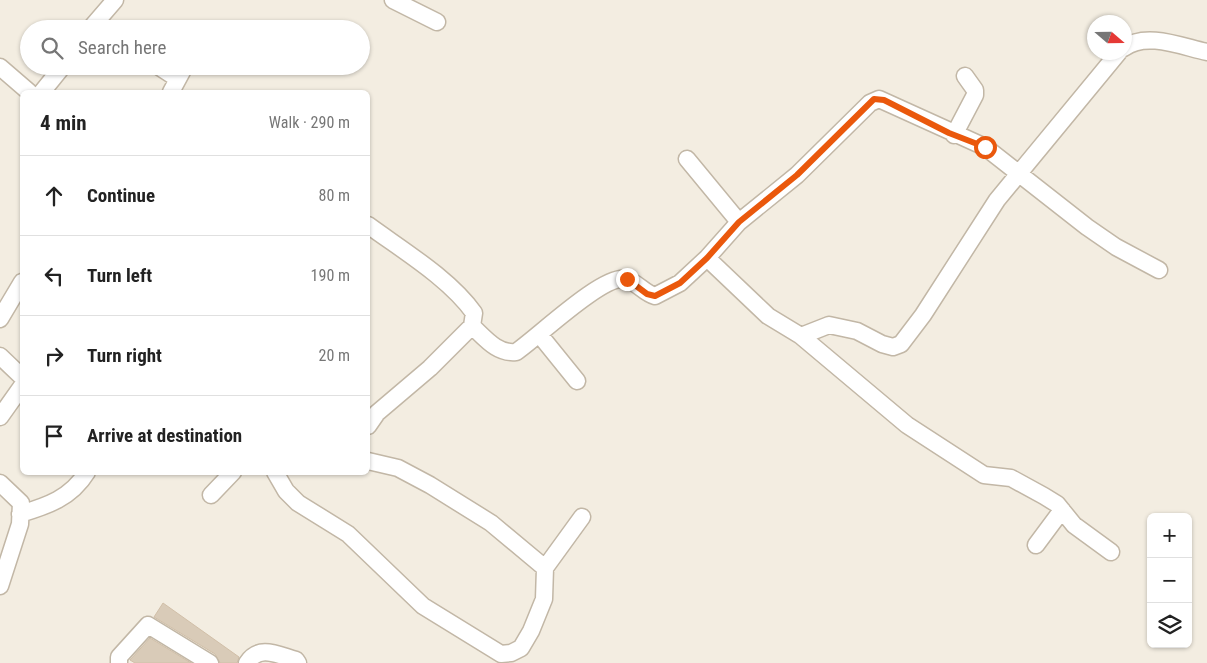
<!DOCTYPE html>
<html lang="en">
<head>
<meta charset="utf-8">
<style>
	:root { --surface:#fff; --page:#f6f6f6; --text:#222; --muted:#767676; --line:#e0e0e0 }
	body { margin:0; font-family:"Roboto Condensed",sans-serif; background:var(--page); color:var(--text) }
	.controls { position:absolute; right:15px; bottom:15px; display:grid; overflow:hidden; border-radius:8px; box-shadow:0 1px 4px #0004 }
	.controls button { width:45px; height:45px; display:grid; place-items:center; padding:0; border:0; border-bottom:1px solid var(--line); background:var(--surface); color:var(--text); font:25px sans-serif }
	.compass { position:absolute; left:1087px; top:15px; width:45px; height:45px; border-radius:50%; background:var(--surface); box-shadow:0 1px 4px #0004; rotate:110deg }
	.stop { position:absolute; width:15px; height:15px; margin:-11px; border:4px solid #ea580c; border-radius:50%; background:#fff }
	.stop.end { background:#ea580c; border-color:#fff; box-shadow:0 1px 5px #0008 }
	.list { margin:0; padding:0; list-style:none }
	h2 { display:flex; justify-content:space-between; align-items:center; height:65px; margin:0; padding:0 20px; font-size:21px }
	h2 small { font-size:16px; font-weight:400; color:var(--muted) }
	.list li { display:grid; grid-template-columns:32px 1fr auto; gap:15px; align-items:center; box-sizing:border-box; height:80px; padding:0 20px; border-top:1px solid var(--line) }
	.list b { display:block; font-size:19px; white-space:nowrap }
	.list em { font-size:16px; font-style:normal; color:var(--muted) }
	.icon { flex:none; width:28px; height:28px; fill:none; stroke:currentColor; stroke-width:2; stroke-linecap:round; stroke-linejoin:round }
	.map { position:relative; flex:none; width:1207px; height:663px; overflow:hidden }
	.search { position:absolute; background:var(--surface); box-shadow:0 1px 4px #0004; left:20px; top:20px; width:350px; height:55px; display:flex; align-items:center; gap:12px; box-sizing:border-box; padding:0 18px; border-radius:28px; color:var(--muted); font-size:19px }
	.panel { position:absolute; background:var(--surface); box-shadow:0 1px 4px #0004; left:20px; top:90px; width:350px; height:385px; border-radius:8px }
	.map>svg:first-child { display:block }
	.building { fill:#d9cbb8; stroke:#d1bfa8 }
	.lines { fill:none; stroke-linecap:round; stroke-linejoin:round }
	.minor-casing { stroke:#c2b7a6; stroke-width:19 }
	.minor { stroke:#fff; stroke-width:16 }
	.route { stroke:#ea580c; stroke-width:6 }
</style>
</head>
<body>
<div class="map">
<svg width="1207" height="663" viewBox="0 0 1207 663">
	<rect width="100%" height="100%" fill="#f3ede1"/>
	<path class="building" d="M163 603 239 657 237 663H220L215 654 154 617Z
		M150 638 191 663H135L130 660Z"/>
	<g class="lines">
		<defs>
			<path id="minor" d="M393 0 437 22
				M90 29 115 0
				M1124 48C1146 31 1183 47 1207 52
				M158 66 178 79
				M0 67 29 92
				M42 92 63 66
				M171 92 185 66
				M954 135 975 95V90L965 76
				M687 159 739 222
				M368 225C402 250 449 278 474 313L472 326 430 368 377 413 368 426
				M707 258 768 316 801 336 907 425 984 475 1011 478 1044 496 1057 504 1074 525 1111 552
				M0 319 22 282
				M472 326C485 338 497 354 516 352 537 338 602 275 625 279 636 281 644 293 655 296L680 283 707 258 739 222 797 175 870 103 879 99 985 147 1087 227 1116 247 1159 270
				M539 334 577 381
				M801 336 829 325 857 331 882 344 893 347 901 344 923 315 997 200 1119 52
				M0 356 22 377
				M0 417 22 386
				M368 461 398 468 430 485 491 523 545 568
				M275 472 286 491 298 503 348 534 423 606 501 654 511 653 521 648 531 631 544 599 545 568 582 517
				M0 483 21 503 20 524 0 586
				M211 495 233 472
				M20 514C47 506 71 498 87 472
				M1036 545 1062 510
				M119 663V657L148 625 210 663
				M247 663C259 644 278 655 296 660L298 663"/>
		</defs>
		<use href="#minor" class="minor-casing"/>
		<use href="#minor" class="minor"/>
	</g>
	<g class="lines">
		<path class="route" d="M627 279 647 294 655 296 680 283 707 258 739 222 797 175 874 99 884 100 949 133 985 147"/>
	</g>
</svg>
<div class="controls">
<button>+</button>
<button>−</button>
<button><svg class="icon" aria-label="layers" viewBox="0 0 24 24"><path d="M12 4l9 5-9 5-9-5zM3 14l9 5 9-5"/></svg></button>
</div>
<svg class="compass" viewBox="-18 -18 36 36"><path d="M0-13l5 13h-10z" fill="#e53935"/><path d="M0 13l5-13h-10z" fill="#767676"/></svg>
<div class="stop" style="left:985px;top:147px"></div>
<div class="stop end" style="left:627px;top:279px"></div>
<div class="search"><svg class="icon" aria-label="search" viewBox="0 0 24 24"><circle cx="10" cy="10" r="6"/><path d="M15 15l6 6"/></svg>Search here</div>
<section class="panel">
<h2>4 min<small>Walk · 290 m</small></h2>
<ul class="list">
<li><svg class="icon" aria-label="ahead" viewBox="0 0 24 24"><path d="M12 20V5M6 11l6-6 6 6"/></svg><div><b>Continue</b></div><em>80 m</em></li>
<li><svg class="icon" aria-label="left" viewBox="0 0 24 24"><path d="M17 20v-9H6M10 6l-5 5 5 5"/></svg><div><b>Turn left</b></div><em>190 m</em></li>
<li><svg class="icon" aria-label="right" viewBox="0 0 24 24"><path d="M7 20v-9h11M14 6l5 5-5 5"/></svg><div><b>Turn right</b></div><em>20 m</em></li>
<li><svg class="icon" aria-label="arrive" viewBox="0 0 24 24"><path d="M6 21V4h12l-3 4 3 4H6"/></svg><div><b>Arrive at destination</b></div></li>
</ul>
</section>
</div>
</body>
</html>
